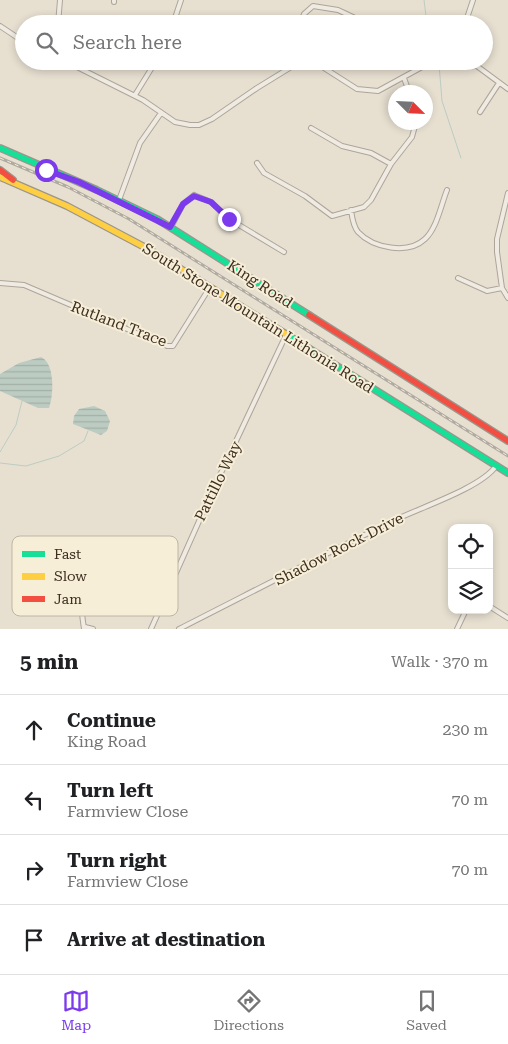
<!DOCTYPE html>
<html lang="en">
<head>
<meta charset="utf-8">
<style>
	:root { --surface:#fff; --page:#f6f6f6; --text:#202124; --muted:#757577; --line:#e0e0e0; --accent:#7c3aed }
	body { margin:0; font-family:"Roboto Serif",serif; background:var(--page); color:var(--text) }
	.controls { position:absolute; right:15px; bottom:15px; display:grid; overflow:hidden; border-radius:10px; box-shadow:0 2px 8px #0003 }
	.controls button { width:45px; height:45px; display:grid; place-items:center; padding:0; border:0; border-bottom:1px solid var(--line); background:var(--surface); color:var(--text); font:25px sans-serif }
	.compass { position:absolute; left:388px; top:85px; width:45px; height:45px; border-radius:50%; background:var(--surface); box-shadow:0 2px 8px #0003; rotate:114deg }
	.stop { position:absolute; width:15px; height:15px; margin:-11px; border:4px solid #7c3aed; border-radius:50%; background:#fff }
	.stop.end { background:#7c3aed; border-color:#fff; box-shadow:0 1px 5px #0008 }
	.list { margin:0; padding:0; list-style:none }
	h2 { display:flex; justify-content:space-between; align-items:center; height:65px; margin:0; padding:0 20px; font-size:21px }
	h2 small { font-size:16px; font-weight:400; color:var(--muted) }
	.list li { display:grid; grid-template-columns:32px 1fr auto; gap:15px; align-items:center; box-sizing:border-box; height:70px; padding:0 20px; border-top:1px solid var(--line) }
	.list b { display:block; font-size:19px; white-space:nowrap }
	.list p { margin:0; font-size:16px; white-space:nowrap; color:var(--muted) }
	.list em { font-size:16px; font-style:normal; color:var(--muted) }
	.icon { flex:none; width:28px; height:28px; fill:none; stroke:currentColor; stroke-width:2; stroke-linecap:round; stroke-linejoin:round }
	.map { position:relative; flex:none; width:508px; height:629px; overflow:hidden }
	.search { position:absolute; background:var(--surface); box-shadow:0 2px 8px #0003; left:15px; right:15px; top:15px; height:55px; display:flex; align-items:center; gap:12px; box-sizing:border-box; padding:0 18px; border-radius:28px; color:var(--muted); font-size:19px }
	.sheet { height:345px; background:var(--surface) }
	nav { display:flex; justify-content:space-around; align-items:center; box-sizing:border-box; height:70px; border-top:1px solid var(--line); background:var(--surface); font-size:14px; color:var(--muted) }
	nav a { display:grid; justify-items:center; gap:2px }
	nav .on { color:var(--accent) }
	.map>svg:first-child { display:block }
	.water { fill:url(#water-rules) }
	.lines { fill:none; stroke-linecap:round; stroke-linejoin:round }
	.stream { stroke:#bcccc2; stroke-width:1 }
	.street-casing { stroke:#ada599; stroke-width:6 }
	.fast-casing { stroke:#9c958a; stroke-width:8 }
	.slow-casing { stroke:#9c958a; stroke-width:8 }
	.jam-casing { stroke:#9c958a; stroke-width:8 }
	.street { stroke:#efebe3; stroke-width:4 }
	.fast { stroke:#16e098; stroke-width:5.5 }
	.slow { stroke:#ffcf43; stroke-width:5.5 }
	.jam { stroke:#f24e42; stroke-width:5.5 }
	.rail-casing { stroke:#afaaa2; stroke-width:3 }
	.rail { stroke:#f7eed8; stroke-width:1; stroke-dasharray:4; stroke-linecap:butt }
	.route { stroke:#7c3aed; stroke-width:6 }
	.labels { text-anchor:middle; stroke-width:4; stroke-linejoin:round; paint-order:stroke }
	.street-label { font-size:15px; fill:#3d2e20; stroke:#f7eed8 }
	.key { fill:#f7eed8; stroke:#bfb4a1; stroke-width:1 }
	.key-label { font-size:14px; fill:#3d2e20 }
</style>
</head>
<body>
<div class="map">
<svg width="508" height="629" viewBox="0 0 508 629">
	<defs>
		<pattern id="water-rules" width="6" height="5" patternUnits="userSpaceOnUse" patternTransform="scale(1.25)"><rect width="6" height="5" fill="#bcccc2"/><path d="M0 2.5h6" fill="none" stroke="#a2b0a6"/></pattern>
	</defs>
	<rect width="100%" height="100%" fill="#e7e0d1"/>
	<path class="water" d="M41 357C55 363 54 395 49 408H38L0 391V374L19 363Z
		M94 406 105 411 110 421 107 431 101 435 73 424 74 416 79 409Z"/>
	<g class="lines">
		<path class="stream" d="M424 0 427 24
			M439 64 442 101 461 158
			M0 452 16 425 22 401
			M0 463 26 466 59 456 84 441 88 431"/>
		<defs>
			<path id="street" d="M114 2V0
				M58 24 60 0
				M173 24 181 0
				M235 24 239 20
				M300 24 304 14 313 6 338 10 368 24
				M465 24 473 0
				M0 26 24 42
				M65 61 143 100 175 122 190 125H199L212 119 257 88 296 64 321 66 357 89 378 91 433 61
				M470 61 508 89
				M404 78 409 92
				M135 95 156 61
				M480 112 499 83
				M311 128 342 146 371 153 391 164
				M257 163 264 173 305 196 332 216 364 207 371 200 391 164 412 137 416 122
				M508 193 497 239V252L502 288 508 298
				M194 195 211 202 229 219 284 252
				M119 200 140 143 161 113
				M351 210C352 217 353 226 358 232 373 248 408 255 425 239 437 228 441 205 447 190
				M171 227 183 204 194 195
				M458 278 487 291 502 288
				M0 283 24 285 167 346H173L210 287
				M19 587 39 599 59 598 71 601 82 614 84 629
				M489 606 508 618
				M85 627 93 629
				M151 629 212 492 286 335
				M179 629C250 593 321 556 393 521 419 508 481 488 496 466
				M457 629 466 610"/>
			<path id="fast" d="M0 148 97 190 157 219 309 315
				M289 336 508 473"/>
			<path id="slow" d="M0 177 67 206 150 250 289 336"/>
			<path id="jam" d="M0 170 13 180
				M309 315 508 441"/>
		</defs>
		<use href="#street" class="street-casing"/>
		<use href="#fast" class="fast-casing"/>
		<use href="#slow" class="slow-casing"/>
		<use href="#jam" class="jam-casing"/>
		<use href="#street" class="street"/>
		<use href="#fast" class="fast"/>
		<use href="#slow" class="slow"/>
		<use href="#jam" class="jam"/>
		<defs>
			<path id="rail" d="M0 158 68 187 129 219 508 456"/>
		</defs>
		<use href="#rail" class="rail-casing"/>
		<use href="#rail" class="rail"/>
	</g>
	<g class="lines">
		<path class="route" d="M46 170 79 182 170 227 183 204 194 196 211 202 229 219"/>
	</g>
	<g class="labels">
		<g class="street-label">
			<text transform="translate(260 284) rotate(33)" y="5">King Road</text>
			<text transform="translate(258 318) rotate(32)" y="5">South Stone Mountain Lithonia Road</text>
			<text transform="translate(119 324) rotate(21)" y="5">Rutland Trace</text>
			<text transform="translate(218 481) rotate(-64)" y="5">Pattillo Way</text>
			<text transform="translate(339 549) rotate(-27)" y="5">Shadow Rock Drive</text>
		</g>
	</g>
	<rect x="12" y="536" width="166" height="80" rx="8" class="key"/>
	<rect x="22" y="551" width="23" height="6" fill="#16e098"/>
	<rect x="22" y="573" width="23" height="7" fill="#ffcf43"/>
	<rect x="22" y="596" width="23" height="6" fill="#f24e42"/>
	<g class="key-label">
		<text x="54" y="559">Fast</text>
		<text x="54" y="581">Slow</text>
		<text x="54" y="604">Jam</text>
	</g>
</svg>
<div class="controls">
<button><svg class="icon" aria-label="locate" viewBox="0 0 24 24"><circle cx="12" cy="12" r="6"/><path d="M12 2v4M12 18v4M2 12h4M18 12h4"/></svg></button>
<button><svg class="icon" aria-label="layers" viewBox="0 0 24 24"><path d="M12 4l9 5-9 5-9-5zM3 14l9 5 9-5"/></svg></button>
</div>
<svg class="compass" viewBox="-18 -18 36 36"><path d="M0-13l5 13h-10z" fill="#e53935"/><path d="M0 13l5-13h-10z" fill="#757577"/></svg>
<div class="stop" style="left:46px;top:170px"></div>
<div class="stop end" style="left:229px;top:219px"></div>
<div class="search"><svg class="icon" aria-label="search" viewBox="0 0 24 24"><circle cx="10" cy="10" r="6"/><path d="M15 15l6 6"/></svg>Search here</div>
</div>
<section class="sheet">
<h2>5 min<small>Walk · 370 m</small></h2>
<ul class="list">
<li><svg class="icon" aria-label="ahead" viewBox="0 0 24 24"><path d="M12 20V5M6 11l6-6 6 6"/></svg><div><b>Continue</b><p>King Road</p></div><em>230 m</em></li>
<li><svg class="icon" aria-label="left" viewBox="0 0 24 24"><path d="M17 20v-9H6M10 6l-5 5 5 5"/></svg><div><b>Turn left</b><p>Farmview Close</p></div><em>70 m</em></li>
<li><svg class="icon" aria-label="right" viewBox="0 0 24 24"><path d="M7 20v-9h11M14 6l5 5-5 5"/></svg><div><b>Turn right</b><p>Farmview Close</p></div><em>70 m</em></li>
<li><svg class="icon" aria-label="arrive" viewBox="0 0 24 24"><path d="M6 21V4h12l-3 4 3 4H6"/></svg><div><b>Arrive at destination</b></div></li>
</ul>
</section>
<nav>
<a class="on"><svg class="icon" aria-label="map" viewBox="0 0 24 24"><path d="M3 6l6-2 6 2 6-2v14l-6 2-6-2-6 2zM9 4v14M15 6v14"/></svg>Map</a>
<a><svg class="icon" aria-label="directions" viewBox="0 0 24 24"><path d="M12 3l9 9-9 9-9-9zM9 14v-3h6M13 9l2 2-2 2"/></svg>Directions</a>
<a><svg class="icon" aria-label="saved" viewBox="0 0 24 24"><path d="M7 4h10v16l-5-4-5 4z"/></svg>Saved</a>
</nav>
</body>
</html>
